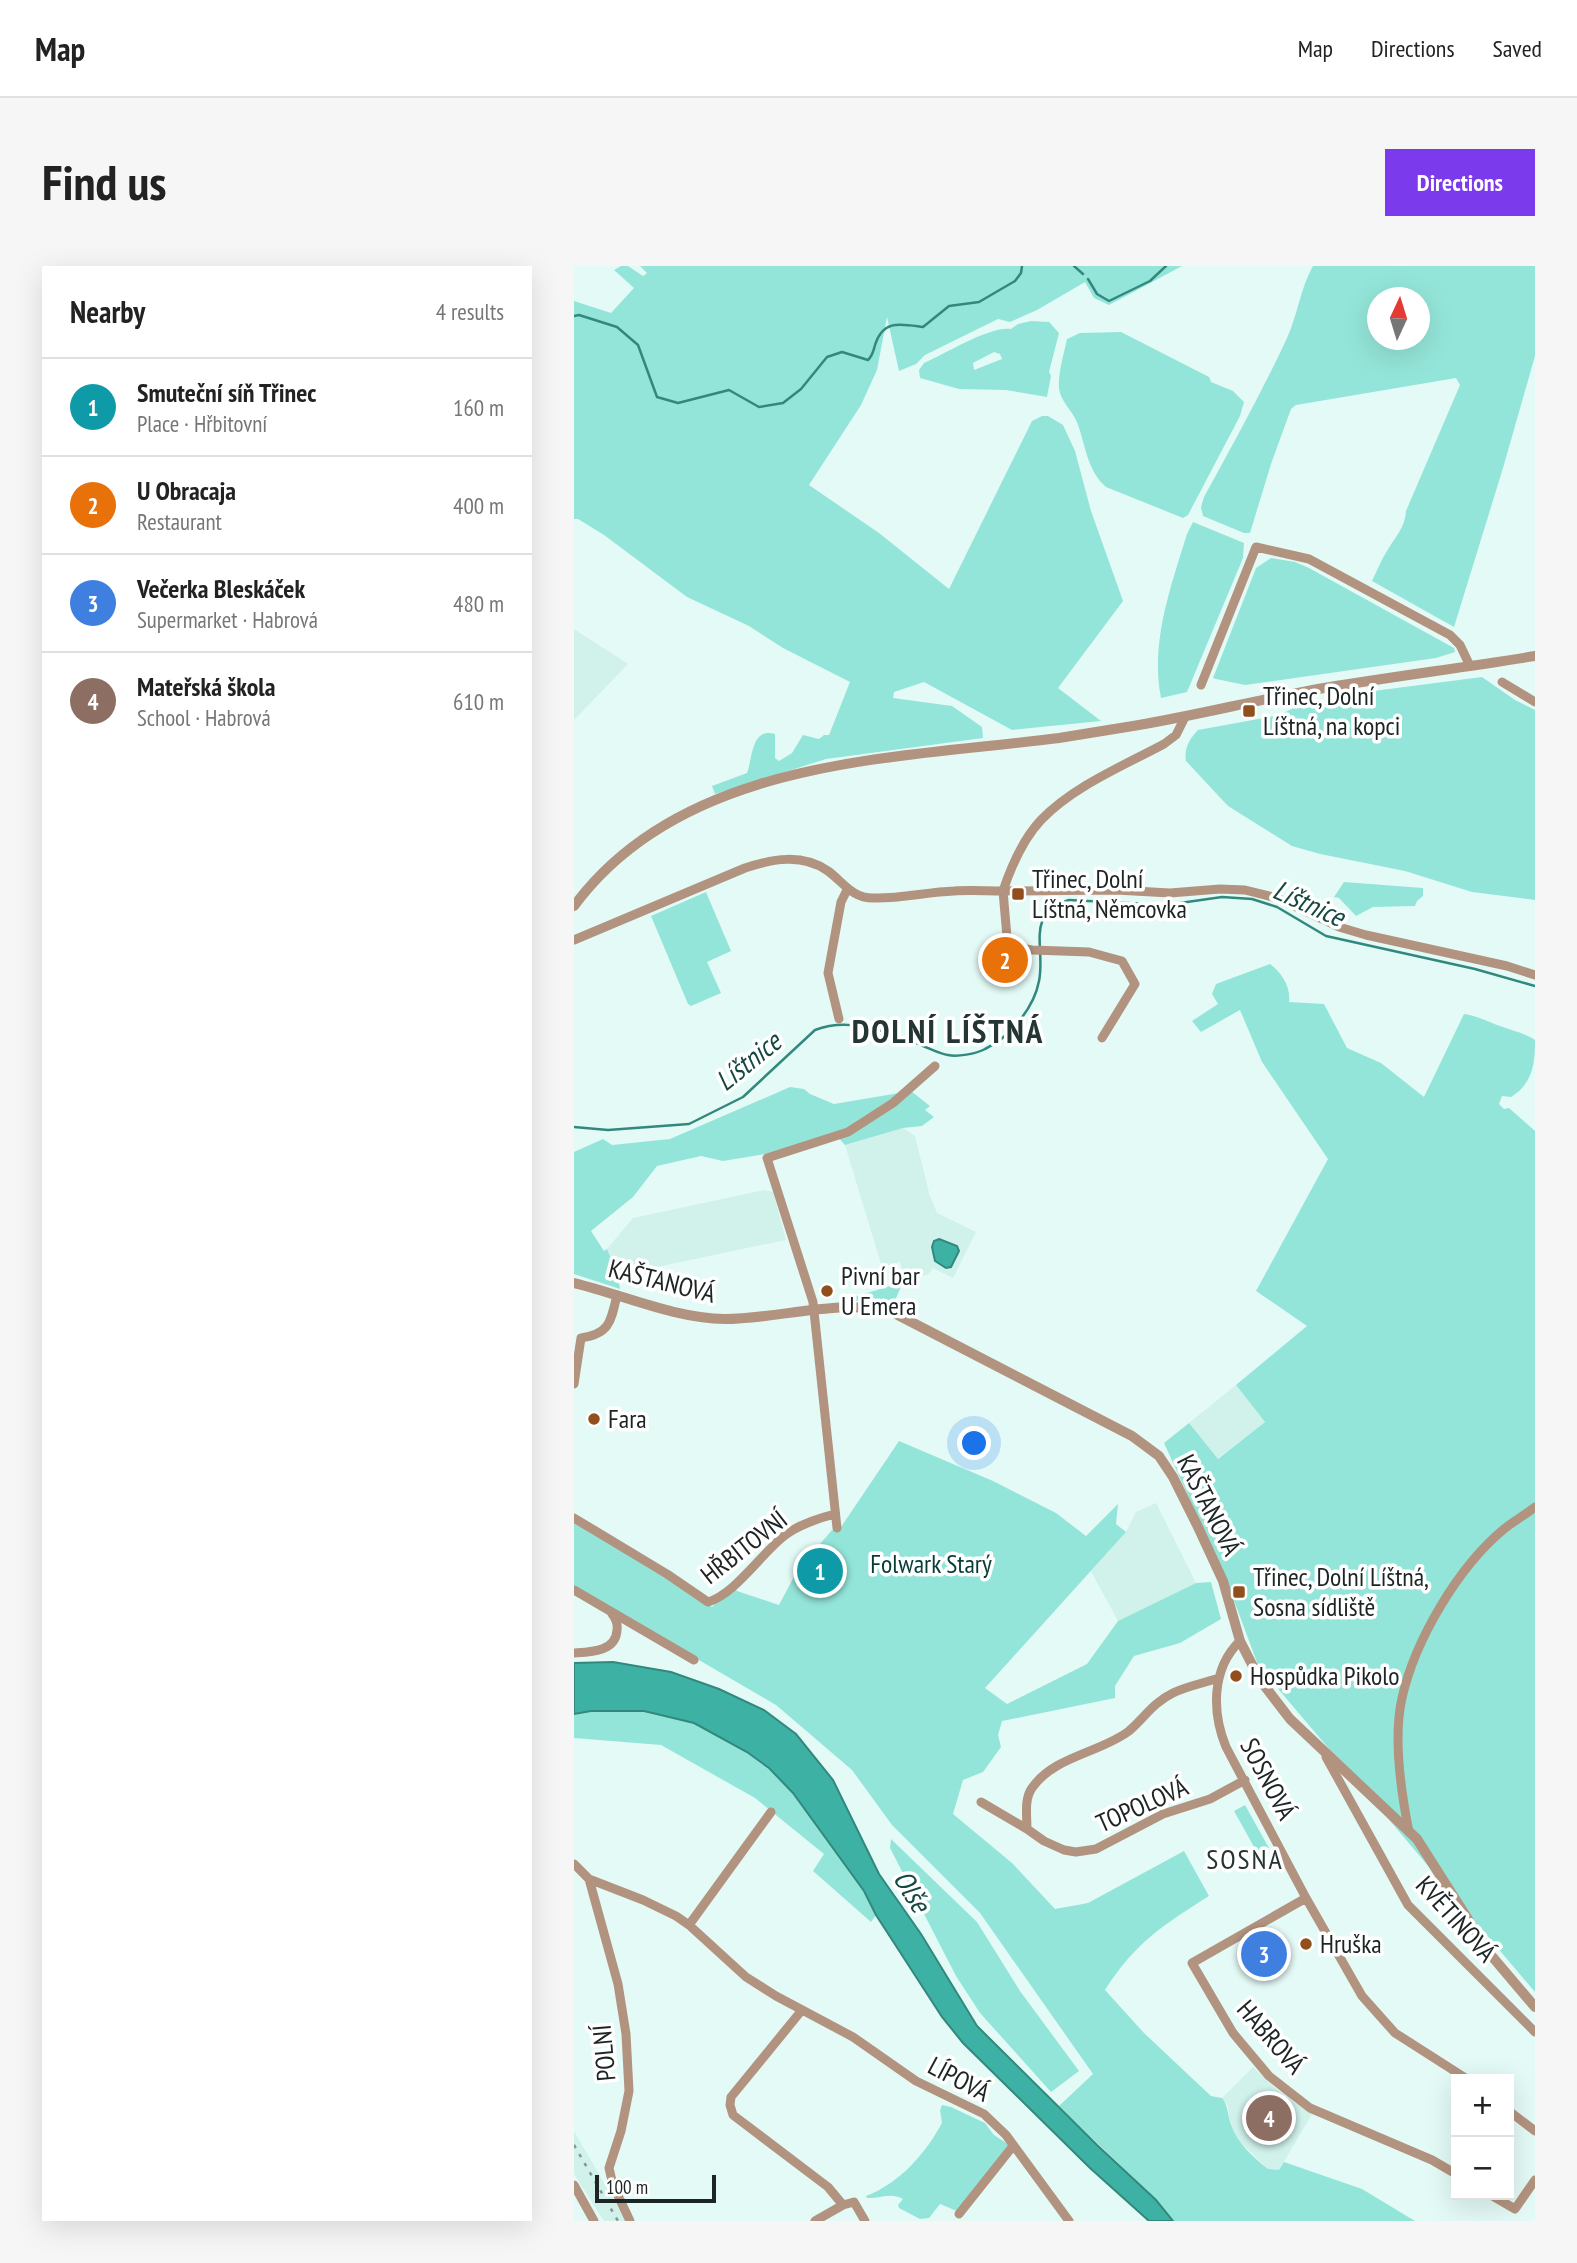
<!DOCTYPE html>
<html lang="en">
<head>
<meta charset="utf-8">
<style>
	:root { --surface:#fff; --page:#f6f6f6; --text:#222; --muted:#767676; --line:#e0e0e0; --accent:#7c3aed }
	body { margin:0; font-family:"PT Sans Narrow",sans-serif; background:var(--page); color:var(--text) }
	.controls { position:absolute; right:21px; bottom:21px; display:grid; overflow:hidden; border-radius:0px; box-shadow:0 7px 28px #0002 }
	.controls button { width:63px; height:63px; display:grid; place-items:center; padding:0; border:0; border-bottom:2px solid var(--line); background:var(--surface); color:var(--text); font:35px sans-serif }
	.compass { position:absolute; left:793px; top:21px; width:63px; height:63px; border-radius:50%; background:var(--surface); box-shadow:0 7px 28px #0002; rotate:4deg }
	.scale { position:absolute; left:21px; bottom:18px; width:121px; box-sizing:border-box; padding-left:7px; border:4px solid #1d2524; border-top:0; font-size:19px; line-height:24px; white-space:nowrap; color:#1d2524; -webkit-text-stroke:5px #fff; paint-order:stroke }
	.you { position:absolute; left:401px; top:1178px; width:24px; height:24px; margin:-18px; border:5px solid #fff; border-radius:50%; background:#1a73e8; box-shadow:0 0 0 10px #1a73e833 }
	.badge { display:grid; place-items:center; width:46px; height:46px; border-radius:50%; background:var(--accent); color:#fff; font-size:23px; font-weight:700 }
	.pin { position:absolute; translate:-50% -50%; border:4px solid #fff; box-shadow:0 2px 7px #0006 }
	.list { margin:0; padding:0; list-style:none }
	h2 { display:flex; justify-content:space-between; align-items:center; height:91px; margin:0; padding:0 28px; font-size:30px }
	h2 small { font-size:23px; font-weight:400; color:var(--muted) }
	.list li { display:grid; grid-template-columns:46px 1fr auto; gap:21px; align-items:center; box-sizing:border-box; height:98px; padding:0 28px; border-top:2px solid var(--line) }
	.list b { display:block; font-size:26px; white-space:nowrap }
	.list p { margin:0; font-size:23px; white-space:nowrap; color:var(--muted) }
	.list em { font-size:23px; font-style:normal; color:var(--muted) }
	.map { position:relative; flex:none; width:961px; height:1955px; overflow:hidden; border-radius:0px }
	header { display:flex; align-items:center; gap:42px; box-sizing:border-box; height:98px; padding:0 35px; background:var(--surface); border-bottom:2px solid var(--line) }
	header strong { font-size:33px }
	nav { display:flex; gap:38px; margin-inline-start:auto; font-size:24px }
	.intro { display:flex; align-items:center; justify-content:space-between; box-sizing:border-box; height:168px; padding:0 42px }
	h1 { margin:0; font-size:49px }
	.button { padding:18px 32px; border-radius:0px; background:var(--accent); color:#fff; font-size:24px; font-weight:700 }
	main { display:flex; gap:42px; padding:0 42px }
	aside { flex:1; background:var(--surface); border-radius:0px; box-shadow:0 7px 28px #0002 }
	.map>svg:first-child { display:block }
	.built { fill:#d1f1eb }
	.green { fill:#94e5d9; fill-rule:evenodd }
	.water { fill:#3db2a4; stroke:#33887e; stroke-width:2 }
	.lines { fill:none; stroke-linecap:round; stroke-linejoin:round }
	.stream { stroke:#33887e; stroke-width:2.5 }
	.minor { stroke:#b2937f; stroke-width:9 }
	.tertiary { stroke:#b2937f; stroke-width:10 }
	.rail { stroke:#879694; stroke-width:2.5; stroke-dasharray:3.5 7; stroke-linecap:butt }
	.poi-dot { fill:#914f1e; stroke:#fff; stroke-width:2.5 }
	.labels { text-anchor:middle; stroke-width:7; stroke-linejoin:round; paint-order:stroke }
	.poi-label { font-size:26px; fill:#1d2524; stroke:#fff; text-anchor:start }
	.street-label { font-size:26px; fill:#1d2524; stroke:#fff }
	.park-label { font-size:26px; fill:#073d37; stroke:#fff }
	.water-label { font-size:28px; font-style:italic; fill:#164842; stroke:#fff }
	.neighbourhood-label { font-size:28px; letter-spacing:2px; fill:#243633; stroke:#fff }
	.district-label { font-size:33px; font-weight:bold; letter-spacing:2px; fill:#243633; stroke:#fff }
</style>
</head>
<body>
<header>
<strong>Map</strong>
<nav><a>Map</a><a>Directions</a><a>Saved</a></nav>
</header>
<div class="intro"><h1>Find us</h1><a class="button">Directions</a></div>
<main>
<aside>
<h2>Nearby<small>4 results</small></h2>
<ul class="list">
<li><span class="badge" style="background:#0f9aa8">1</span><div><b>Smuteční síň Třinec</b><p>Place · Hřbitovní</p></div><em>160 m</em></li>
<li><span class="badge" style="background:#e8710a">2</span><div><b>U Obracaja</b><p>Restaurant</p></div><em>400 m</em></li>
<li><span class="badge" style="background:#3f7fe0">3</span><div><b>Večerka Bleskáček</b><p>Supermarket · Habrová</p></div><em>480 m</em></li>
<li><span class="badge" style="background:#8d6e63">4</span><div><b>Mateřská škola</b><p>School · Habrová</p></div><em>610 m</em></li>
</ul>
</aside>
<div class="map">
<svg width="961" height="1955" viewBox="0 0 961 1955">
	<rect width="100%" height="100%" fill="#e4faf7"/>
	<path class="built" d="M0 363 54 398 0 454Z
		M329 862 341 870 355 927 363 947 402 966 379 1012 359 1002 355 1008 332 1016 326 996 308 1001 271 879Z
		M190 924 199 926 212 974 44 1009 33 983 59 952Z
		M662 1119 691 1156 643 1193 615 1157Z
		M582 1237 622 1317 544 1355 517 1305 552 1266 562 1246Z
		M679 1801 705 1826 738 1848 705 1904 697 1905 694 1903 664 1874 655 1856 654 1840 648 1832Z
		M0 1865 52 1955H30L0 1908Z"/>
	<path class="green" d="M47 0H54L69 10 73 7 66 0H608L535 39 520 32 511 16 463 44 436 56 424 53 351 89 342 98 325 105 313 51 303 104 287 139 235 219 305 267 375 323 458 155 468 150H474L489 159 501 185 517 245 549 335 484 422 527 455 438 464 350 416 320 426 319 432 378 440 408 461 409 472 252 493 141 528 138 520 173 507C179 491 177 461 201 468V492L205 495 218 487 229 469 245 473 250 469H255L276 416 209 382 175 360 113 331 30 269 4 253H0V35L37 47 60 22 40 4Z
		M739 0H961V90L929 202 880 361 798 315C803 305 807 294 813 285 821 271 831 262 832 245L886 119 882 112 722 139 717 143 697 198 676 267H670L629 250 627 241 630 231C659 178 688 126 713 72 724 48 726 23 739 0ZM804 32H846V74H804Z
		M457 55 475 56 485 67 475 106 477 110 473 131 432 124 385 123 346 112 345 104 350 97C371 88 415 60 437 63L444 58ZM420 86 426 88 428 93 400 104 399 97Z
		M547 66 635 111 637 116 659 125 670 136 666 150 614 249 609 252 532 221C513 205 511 177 503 156 498 144 486 135 485 122 484 106 490 88 493 73L506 67Z
		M619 256 670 277 669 292 613 426 587 432C576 377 597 320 613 268Z
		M697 292 721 296 735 302 880 382 881 386 862 392 671 419 642 413 639 412 682 302Z
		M908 411 941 434 961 444V634L898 626 831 605 746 588 718 580 654 540 612 495C610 483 615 473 624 464L706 449 721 441 744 436H762L765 432 807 424Z
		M770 616 849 622V630L843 635 841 640 799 641 782 650 765 632 760 631Z
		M132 626 157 685 133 696 147 727 117 740 114 738 77 650Z
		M696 698C708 707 717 721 715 736L750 738 773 782 807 797 850 831 890 748C908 751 913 756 929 761 940 765 950 767 961 774 961 798 959 817 937 831L928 830 925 838 930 843 935 842 961 865V1726L684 1399 652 1313 590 1177 615 1157 644 1193 691 1156 662 1119 733 1060 682 1025 754 893 688 796 666 744 627 766 618 755 644 738 638 728 642 718Z
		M216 821 230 823 236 828 260 838 337 825 356 840 351 844 360 851 348 860 329 862 271 879 261 868 191 888 149 895 127 890 83 900 59 931 17 965 30 985 33 983 44 1009 46 1023 0 1008V886L29 873 38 879 96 873Z
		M329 1016 319 1039 308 1035H267Z
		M325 1175 419 1215 482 1247 512 1270 544 1238 542 1258 552 1266 411 1422 433 1438 513 1398 544 1355 622 1317 637 1316 647 1353 606 1377 560 1390 541 1420V1432L428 1455 424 1469 427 1481 409 1506 389 1514 379 1548 438 1597 481 1643 514 1637 610 1585 635 1630C589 1659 561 1677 531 1724L570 1767 637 1830 648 1832C655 1841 653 1849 657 1859 664 1878 679 1891 694 1903L705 1904 710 1896 788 1923 841 1955H599C565 1913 522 1878 485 1840L519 1808 406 1647 318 1559 278 1504 202 1439 0 1321V1252L138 1341 158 1321 163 1325 205 1339 223 1305 258 1264 267 1261Z
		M17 1445H70L120 1457 173 1486 195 1502 223 1531 290 1625 302 1649 297 1656 239 1605 250 1588 181 1532 87 1479 0 1472V1448Z
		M671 1539 695 1582 684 1588 660 1545Z
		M317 1573 403 1656 446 1725 505 1805 477 1826 406 1747 382 1710 316 1582Z
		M368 1839 377 1841 411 1857 420 1869 437 1880 385 1946 366 1938 355 1952 346 1953 325 1942 324 1939 329 1933C316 1926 306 1933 293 1932L292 1930C326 1917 351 1888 368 1857L366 1844Z"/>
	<path class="water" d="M365 973 383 980 385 985 377 1001 372 1002 361 995 358 981 360 975Z
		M39 1396 97 1406 145 1423 190 1444 222 1468 259 1514 305 1608 347 1668 403 1760 523 1879 582 1934 599 1955H575L516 1902 389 1777 368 1751 302 1649 290 1625 219 1527 195 1502 173 1486 120 1457 70 1445H17L0 1448V1397Z"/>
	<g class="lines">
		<path class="stream" d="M500 0 509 8
			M514 13 523 28 535 35 576 15 592 0
			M0 50 5 49 43 61 64 79 83 131 104 137 155 124 185 141 209 137 227 123 253 91 268 86 294 94C299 89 299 86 301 79 309 53 327 58 349 61L375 40 405 36 441 15 447 7 448 0
			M0 861 34 864 115 858 169 831 241 764C277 750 316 767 349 780 357 783 366 788 374 789 383 791 402 788 411 783 436 771 460 742 465 715 472 681 450 648 495 634L592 639 648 631 678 633 703 641 752 670 901 703 961 720"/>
		<path class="minor" d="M928 416 961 436
			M627 419 682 281 735 293 876 369 886 379 896 400
			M611 451 602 469 590 478C549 500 500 520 467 554 449 573 437 601 429 625L542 624 596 627 646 623 671 624 703 632 765 661 792 669 933 700 961 709
			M0 674 171 602C198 593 228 587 254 605 269 616 278 632 299 632 325 633 353 626 380 625 396 624 412 625 429 625L433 671 441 681 458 684 515 686 548 695 561 718 528 772
			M265 753 254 707 267 636 273 624
			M0 1118 7 1072C36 1068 37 1055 43 1029
			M0 1252 93 1308 134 1336C161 1328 187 1288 210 1270 222 1260 245 1252 261 1248
			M263 1262 239 1036 193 892 274 866 319 837 361 800
			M0 1324 120 1394
			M666 1375C637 1403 638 1447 652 1481L732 1632 788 1730 821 1767 893 1813
			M0 1387C16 1386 42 1386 43 1364 44 1357 42 1353 38 1348
			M645 1412C630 1417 613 1420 599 1427 580 1436 570 1452 555 1465 526 1487 480 1490 458 1522 450 1533 453 1550 453 1563L470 1575 490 1584 502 1586 522 1583 589 1548 636 1533 671 1514
			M752 1491 834 1639 961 1766
			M407 1536 453 1563
			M835 1566C827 1526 819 1471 828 1432 841 1374 884 1301 930 1263 940 1255 951 1249 961 1241
			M0 1598 15 1613 69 1634 102 1650 115 1659 172 1711 202 1730 279 1771 342 1815 410 1848 432 1869 495 1955
			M15 1613 44 1718 52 1768 55 1825 47 1865 35 1902 39 1919 56 1955
			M732 1632 618 1697 659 1767 695 1810 736 1842 858 1894 882 1908
			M115 1659 197 1546
			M228 1744 157 1831 156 1839 159 1849 254 1921 269 1939
			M935 1845 961 1865
			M0 1919 20 1955
			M917 1929 941 1943 961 1914
			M385 1948 439 1880
			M241 1955 269 1939 280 1936 291 1955"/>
		<path class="tertiary" d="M0 640C109 492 320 493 485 472 510 468 534 464 559 460 625 449 690 432 756 421 824 410 893 401 961 390
			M0 1017C50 1029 99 1052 151 1053 206 1053 264 1032 318 1046L558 1170 585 1190 599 1211 623 1259 649 1315 666 1375 686 1414 716 1453 843 1573 916 1688 961 1741"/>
		<path class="rail" d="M0 1879 44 1955"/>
	</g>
	<g class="poi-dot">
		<rect x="668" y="438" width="14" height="14" rx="3.5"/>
		<rect x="437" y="621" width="14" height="14" rx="3.5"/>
		<circle cx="253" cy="1025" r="7"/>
		<circle cx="20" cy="1153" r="7"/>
		<rect x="658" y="1319" width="14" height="14" rx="3.5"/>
		<circle cx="662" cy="1410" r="7"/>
		<circle cx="732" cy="1678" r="7"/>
	</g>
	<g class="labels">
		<g class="poi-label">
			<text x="689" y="439">Třinec, Dolní<tspan x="689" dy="30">Líštná, na kopci</tspan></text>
			<text x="458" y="622">Třinec, Dolní<tspan x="458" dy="30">Líštná, Němcovka</tspan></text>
			<text x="267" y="1019">Pivní bar<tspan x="267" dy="30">U Emera</tspan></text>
			<text x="34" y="1162">Fara</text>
			<text x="679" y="1320">Třinec, Dolní Líštná,<tspan x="679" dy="30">Sosna sídliště</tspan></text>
			<text x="676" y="1419">Hospůdka Pikolo</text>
			<text x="746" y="1687">Hruška</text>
		</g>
		<g class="street-label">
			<text transform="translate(88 1015) rotate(14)" y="9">KAŠTANOVÁ</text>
			<text transform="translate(635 1239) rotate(63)" y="9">KAŠTANOVÁ</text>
			<text transform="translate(170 1281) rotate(-38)" y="9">HŘBITOVNÍ</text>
			<text transform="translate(694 1513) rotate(62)" y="9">SOSNOVÁ</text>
			<text transform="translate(568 1539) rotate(-24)" y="9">TOPOLOVÁ</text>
			<text transform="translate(882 1653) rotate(48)" y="9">KVĚTINOVÁ</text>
			<text transform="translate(697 1771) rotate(49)" y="9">HABROVÁ</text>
			<text transform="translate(30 1787) rotate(-95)" y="9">POLNÍ</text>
			<text transform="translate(385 1813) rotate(28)" y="9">LÍPOVÁ</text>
		</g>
		<g class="park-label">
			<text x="357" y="1307">Folwark Starý</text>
		</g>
		<g class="water-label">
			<text transform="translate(735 637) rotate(24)" y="10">Líštnice</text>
			<text transform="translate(174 795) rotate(-39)" y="10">Líštnice</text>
			<text transform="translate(338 1625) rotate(58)" y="10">Olše</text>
		</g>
		<g class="neighbourhood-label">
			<text x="671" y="1603">SOSNA</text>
		</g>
		<g class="district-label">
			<text x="374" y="777">DOLNÍ LÍŠTNÁ</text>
		</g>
	</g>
</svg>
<div class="controls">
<button>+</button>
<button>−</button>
</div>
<svg class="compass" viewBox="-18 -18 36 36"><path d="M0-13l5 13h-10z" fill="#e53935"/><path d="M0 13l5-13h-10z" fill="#767676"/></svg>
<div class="scale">100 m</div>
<div class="you"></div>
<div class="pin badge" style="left:246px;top:1305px;background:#0f9aa8">1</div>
<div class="pin badge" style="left:431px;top:694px;background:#e8710a">2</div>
<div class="pin badge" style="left:690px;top:1688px;background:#3f7fe0">3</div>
<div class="pin badge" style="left:695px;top:1852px;background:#8d6e63">4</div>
</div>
</main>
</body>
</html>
